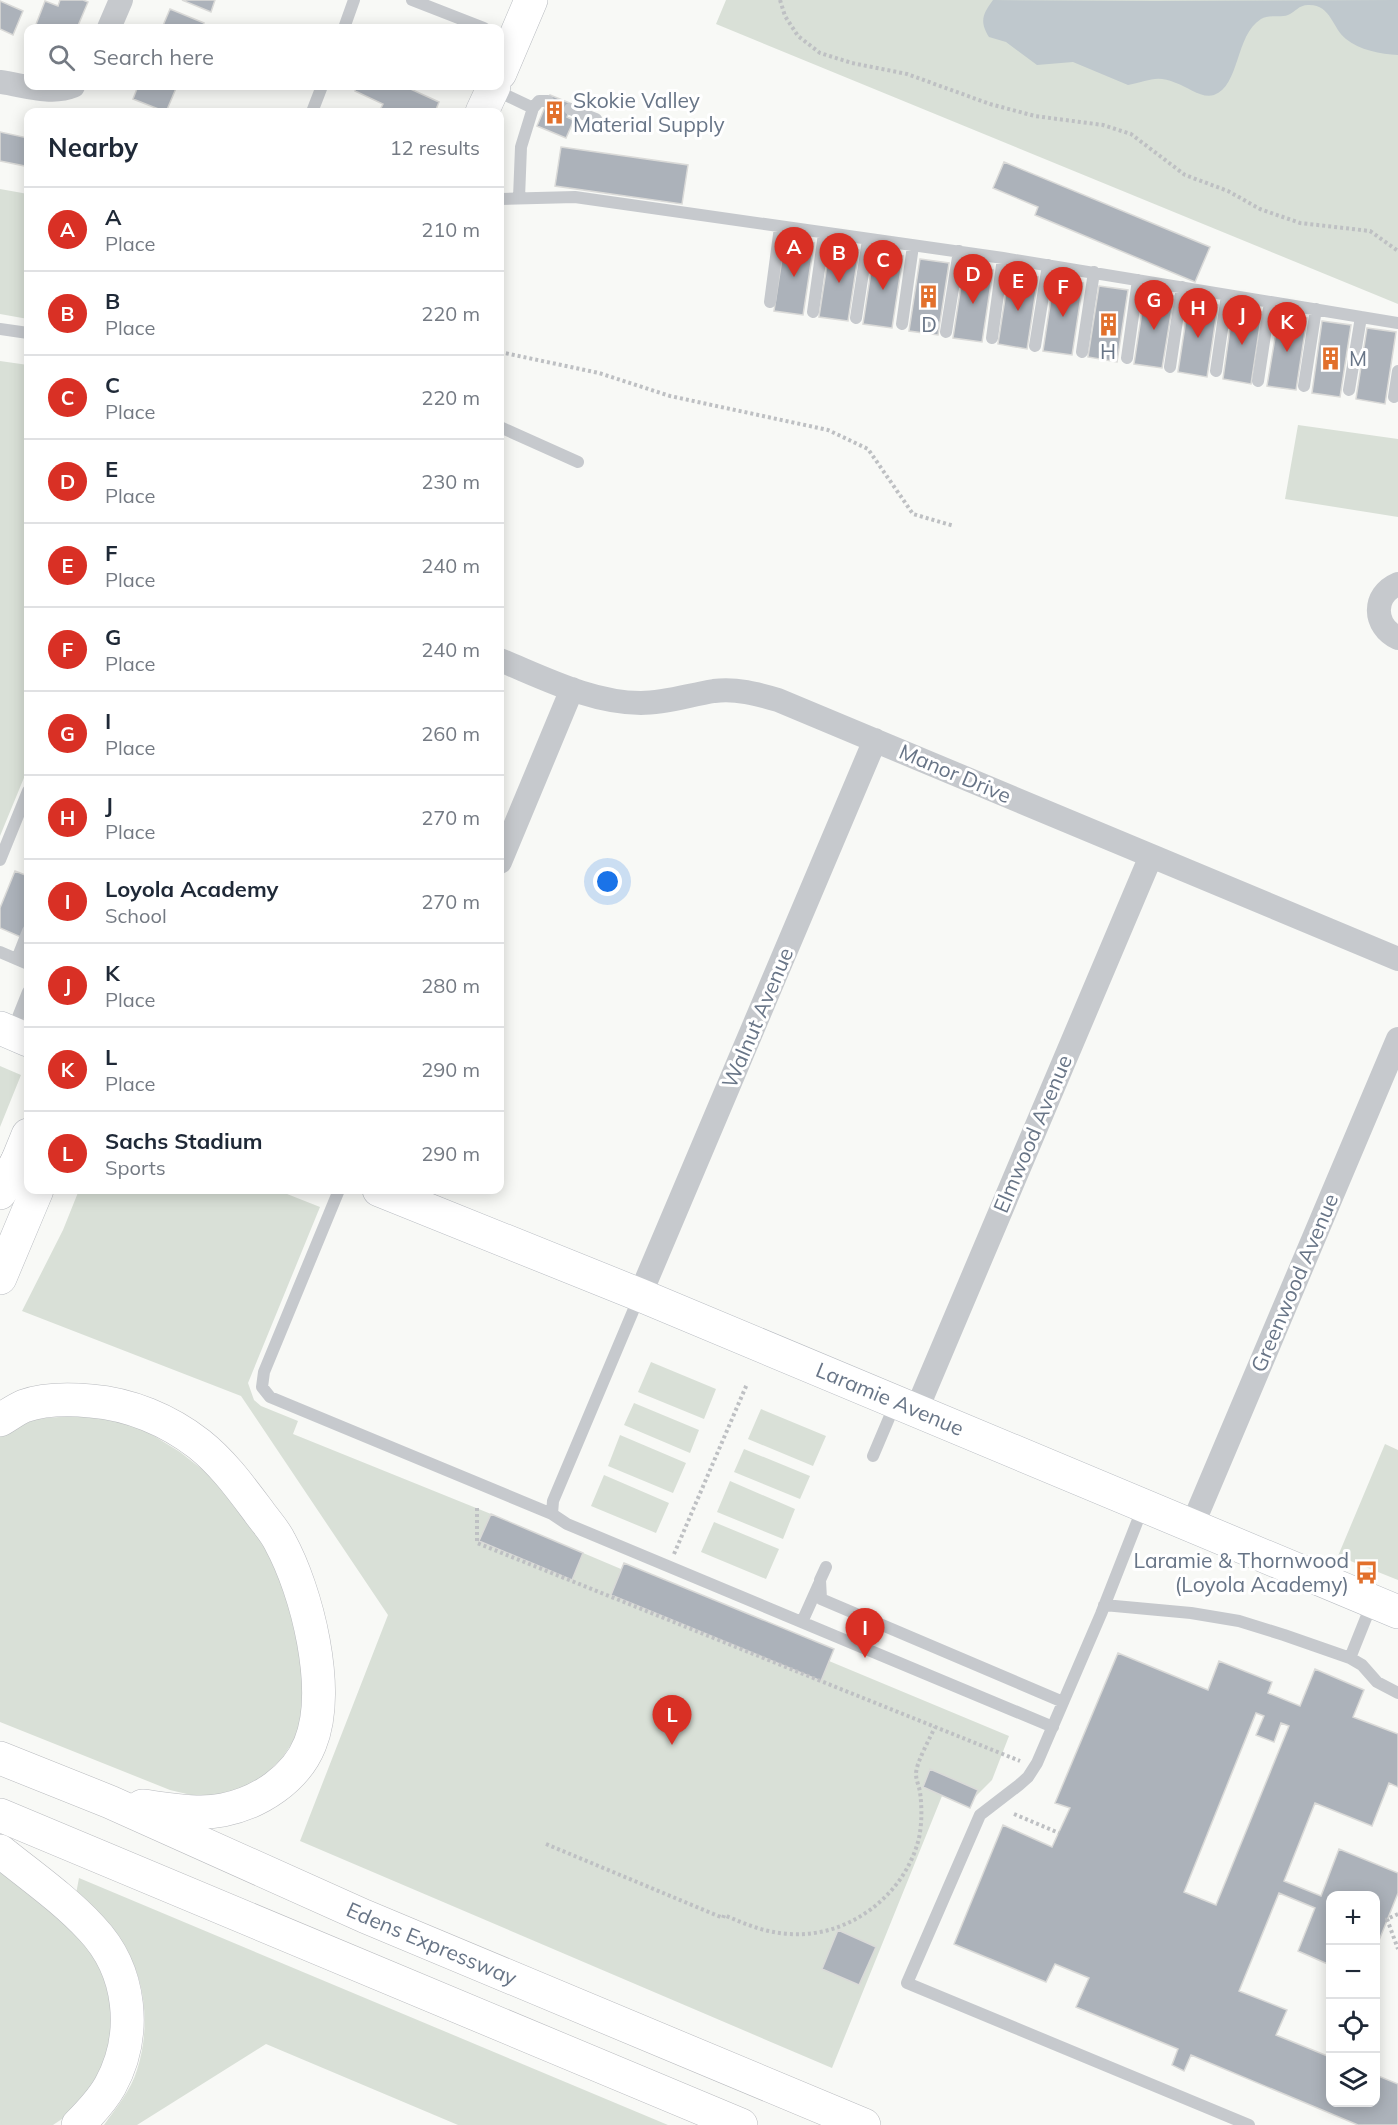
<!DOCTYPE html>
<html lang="en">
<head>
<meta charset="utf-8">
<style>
	:root { --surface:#fff; --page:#f2f2f3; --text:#1f2937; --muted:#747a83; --line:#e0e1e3; --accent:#d93025 }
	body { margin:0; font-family:Mulish,sans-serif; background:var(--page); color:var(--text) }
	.controls { position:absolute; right:18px; bottom:18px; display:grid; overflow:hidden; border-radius:12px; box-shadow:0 3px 15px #0003 }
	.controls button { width:54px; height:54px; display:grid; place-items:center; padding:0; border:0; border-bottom:2px solid var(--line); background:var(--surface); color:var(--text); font:30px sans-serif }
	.you { position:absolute; left:608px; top:882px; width:21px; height:21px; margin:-15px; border:4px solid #fff; border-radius:50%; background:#1a73e8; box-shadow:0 0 0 9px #1a73e833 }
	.badge { display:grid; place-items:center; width:39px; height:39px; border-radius:50%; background:var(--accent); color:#fff; font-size:20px; font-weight:700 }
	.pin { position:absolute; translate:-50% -50px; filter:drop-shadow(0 2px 3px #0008) }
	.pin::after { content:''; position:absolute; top:32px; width:21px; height:18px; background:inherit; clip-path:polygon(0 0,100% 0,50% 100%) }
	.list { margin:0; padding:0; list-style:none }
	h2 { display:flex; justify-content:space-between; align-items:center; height:78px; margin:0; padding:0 24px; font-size:26px }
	h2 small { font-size:20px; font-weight:400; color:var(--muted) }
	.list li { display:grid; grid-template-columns:39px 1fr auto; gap:18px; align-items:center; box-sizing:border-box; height:84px; padding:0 24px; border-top:2px solid var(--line) }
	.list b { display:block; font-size:22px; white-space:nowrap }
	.list p { margin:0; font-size:20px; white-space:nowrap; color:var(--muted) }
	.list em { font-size:20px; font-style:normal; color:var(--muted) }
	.icon { flex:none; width:33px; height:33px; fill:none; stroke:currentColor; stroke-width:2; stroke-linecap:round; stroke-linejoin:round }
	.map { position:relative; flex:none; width:1398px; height:2125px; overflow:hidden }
	.search { position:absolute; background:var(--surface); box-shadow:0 3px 15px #0003; left:24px; top:24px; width:480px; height:66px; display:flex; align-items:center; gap:15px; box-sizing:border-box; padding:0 21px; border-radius:12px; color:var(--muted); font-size:22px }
	.panel { position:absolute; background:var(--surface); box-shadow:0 3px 15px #0003; left:24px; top:108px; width:480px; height:1086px; border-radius:12px }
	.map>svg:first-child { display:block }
	.green { fill:#d9e0d7 }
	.water { fill:#bfc8cd }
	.building { fill:#acb2ba; stroke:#dadad8; stroke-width:1.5; fill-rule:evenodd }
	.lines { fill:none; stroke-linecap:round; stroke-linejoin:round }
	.secondary-casing { stroke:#b8bcc2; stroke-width:34 }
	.primary-casing { stroke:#b9bcc1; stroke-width:34 }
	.highway-casing { stroke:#b9bbbf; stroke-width:34 }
	.path { stroke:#bec0c3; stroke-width:4; stroke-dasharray:3 3; stroke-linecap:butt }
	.lane { stroke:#c6c9cd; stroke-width:12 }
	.street { stroke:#c6c9cd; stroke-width:24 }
	.secondary { stroke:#fff; stroke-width:33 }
	.primary { stroke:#fff; stroke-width:33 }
	.highway { stroke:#fff; stroke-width:33 }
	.labels { text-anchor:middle; stroke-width:6; stroke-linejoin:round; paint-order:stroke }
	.poi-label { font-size:21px; fill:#687587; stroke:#fff; text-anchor:start }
	.street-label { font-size:21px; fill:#687587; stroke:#fff }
</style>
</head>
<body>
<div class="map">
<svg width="1398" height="2125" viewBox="0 0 1398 2125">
	<rect width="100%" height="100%" fill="#f8f9f6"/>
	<path class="green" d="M726 0H1398V304L716 24Z
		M0 189 28 194V319L0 314Z
		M0 361 28 365V768L0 836Z
		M1298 425 1398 439V517L1285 499Z
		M0 1066 21 1075 0 1127Z
		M79 1190H277L320 1207 248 1383 254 1400 261 1406 298 1421 293 1434 491 1514 621 1569 624 1563 834 1649 829 1661 1009 1736 992 1780 974 1798 942 1796 832 2068 300 1841 388 1615 241 1396 22 1311 63 1230Z
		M651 1362 716 1389 704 1419 638 1392Z
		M634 1403 699 1430 690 1453 624 1425Z
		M761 1409 826 1436 813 1466 748 1439Z
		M71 1416 112 1419 146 1431 180 1452 212 1477 264 1542 278 1571 301 1647 304 1710 296 1737 282 1758 263 1777 238 1791 213 1796 191 1795 170 1790 0 1722V1436L35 1419Z
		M620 1435 686 1463 673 1493 608 1466Z
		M1385 1444 1398 1450V1580L1338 1556Z
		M744 1449 810 1476 800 1499 734 1472Z
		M604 1475 669 1503 656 1533 591 1506Z
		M730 1481 795 1509 783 1539 717 1512Z
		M714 1522 779 1549 766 1579 701 1552Z
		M0 1871 68 1926 92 1954 105 1976 112 2001 113 2031 100 2077 65 2117 53 2125H0Z
		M79 1878 668 2125H458L266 2044 137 2125H104C116 2108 131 2090 137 2070 150 2031 147 1979 123 1945 109 1927 91 1911 76 1894Z"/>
	<path class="water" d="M993 0 1155 1 1398 0V55C1381 54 1359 50 1346 39 1332 28 1331 4 1308 5 1299 5 1295 12 1288 15 1280 18 1269 14 1261 19 1235 35 1240 86 1214 95 1202 99 1188 87 1176 83 1155 74 1148 82 1128 85L1073 62 1037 65 1006 42 989 37C979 21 983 14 993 0Z"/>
	<path class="building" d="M60 0H83L88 2 77 28 35 27 45 1 58 6Z
		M182 0H215L211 12Z
		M0 1 23 11 13 35 0 29Z
		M170 9 204 23 202 28H162Z
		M138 86H177L166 112 133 99Z
		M357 86H404L439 102 435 112H379L383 104 355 91Z
		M550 95 572 104 567 117 574 120 566 138 537 126Z
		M0 132 28 138V152L25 166 0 161Z
		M561 147 688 165 682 204 555 186Z
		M1004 162 1210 247 1195 282 1035 215 1038 207 993 188Z
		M785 239 814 243 803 315 774 311Z
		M830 245 859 250 848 321 819 317Z
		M874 252 903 256 892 328 863 324Z
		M920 259 949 263 938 335 909 331Z
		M964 266 993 270 982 342 953 338Z
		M1009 273 1038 277 1027 349 998 344Z
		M1054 279 1083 283 1072 355 1043 351Z
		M1099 286 1128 290 1117 362 1088 357Z
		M1145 292 1174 296 1162 368 1134 364Z
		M1189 300 1218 305 1207 377 1178 372Z
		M1233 307 1262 312 1251 384 1223 379Z
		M1279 314 1307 318 1296 390 1267 386Z
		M1322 321 1351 325 1340 397 1312 393Z
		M1367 328 1396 332 1385 404 1356 399Z
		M15 871 28 876V925L23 938 0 928V908Z
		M491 1514 583 1553 572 1580 479 1541Z
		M624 1563 834 1649 821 1681 611 1595Z
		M1118 1653 1208 1690 1219 1661 1272 1682 1268 1693 1300 1706 1315 1669 1364 1690 1353 1717 1398 1734V1787L1389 1783 1372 1826 1315 1803 1284 1881 1321 1896 1339 1849 1398 1873V1893L1376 1948V1896H1330V1965L1298 1951 1315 1908 1279 1893 1239 1991 1287 2010 1276 2035 1330 2057V2102H1376V2075L1398 2084V2125H1358L1191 2055 1184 2071 1172 2065 1178 2049 1076 2007 1089 1978 1055 1964 1046 1982 954 1944 1003 1825 1052 1847 1070 1808 1055 1803ZM1256 1713 1264 1716 1256 1735 1274 1742 1281 1723 1289 1726 1216 1905 1184 1892Z
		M930 1769 978 1790 970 1808 923 1787Z
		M838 1930 876 1947 859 1985 822 1969Z"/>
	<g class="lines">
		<defs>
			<g id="secondary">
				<path d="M0 1028 28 1040"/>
				<path id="s1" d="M379 1190 640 1295 1398 1612"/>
			</g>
			<path id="primary" d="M500 73 531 0
				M482 112 494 86
				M8 1184 28 1135
				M0 1278 37 1190"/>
			<g id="highway">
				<path d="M0 1193 19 1158"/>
				<path d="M0 1420C7 1416 15 1410 24 1406 44 1399 70 1399 91 1401 130 1404 168 1420 199 1444 223 1463 241 1488 259 1512 266 1522 275 1531 280 1542 307 1591 332 1690 310 1744 296 1779 259 1803 223 1810 197 1815 168 1809 142 1806"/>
				<path id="s2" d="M0 1758 110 1802 364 1916 864 2125"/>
				<path d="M0 1815 741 2125"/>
				<path d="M0 1851C31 1876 64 1899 91 1928 132 1971 138 2035 110 2086 102 2100 90 2113 78 2125"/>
			</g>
		</defs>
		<use href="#secondary" class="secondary-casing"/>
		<use href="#primary" class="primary-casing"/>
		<use href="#highway" class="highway-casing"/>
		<path class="path" d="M780 0 785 16 798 36 820 53 852 63 907 74 990 104 1035 116 1103 125 1131 134 1185 175 1228 191 1260 209 1300 223 1370 231 1398 251
			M500 352 599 373 670 396 828 430 868 449 913 514 954 526
			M477 1508V1543L1020 1761
			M674 1554 747 1384
			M1014 1814 1059 1833
			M546 1844 723 1918 724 1915C745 1924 766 1933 790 1934 849 1938 905 1895 919 1838 922 1823 922 1807 920 1792 919 1786 916 1780 916 1774 916 1763 930 1738 935 1727
			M1398 1914 1387 1919 1398 1949"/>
		<path class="lane" d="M412 0 484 28
			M344 28 354 0
			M493 89 533 108 521 147 519 198
			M533 108 539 101H548
			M570 109 596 119
			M312 112 322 86
			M500 199 575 197 1003 258 1398 323
			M770 302 780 227
			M813 312 824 234
			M856 318 868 240
			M902 324 913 246
			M0 329 28 333
			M946 332 959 251
			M992 338 1003 258
			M1035 346 1048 265
			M1082 352 1094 272
			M1127 358 1138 280
			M1170 367 1182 287
			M1216 371 1227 295
			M1258 381 1270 302
			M1304 386 1316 309
			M1349 390 1361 317
			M1394 397 1398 371
			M500 427 578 462
			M0 860 28 791
			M0 952 28 964
			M17 959 28 931
			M12 1032 28 992
			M339 1190 264 1372 262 1387 270 1397 552 1514
			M639 1297 553 1501 552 1514 567 1524 1053 1727
			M873 1456 895 1404
			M1143 1507 1101 1614 1037 1763 1028 1777 1019 1785 980 1815 907 1983 1249 2125
			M826 1567 820 1580 821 1599 1063 1702
			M1104 1605 1191 1613 1239 1621 1284 1635 1350 1658 1362 1665 1377 1682 1398 1693
			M802 1622 819 1584
			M1350 1658 1372 1603"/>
		<path class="street" d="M109 28 121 0
			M0 82C23 85 51 95 73 86
			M1398 584C1372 595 1373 626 1398 638
			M500 660C544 678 592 703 641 703 666 703 689 695 714 691 736 688 757 694 778 700L1398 959
			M500 862 572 689
			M640 1295 875 740
			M916 1411 1151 856
			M1192 1526 1398 1039"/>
		<use href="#secondary" class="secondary"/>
		<use href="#primary" class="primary"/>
		<use href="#highway" class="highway"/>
	</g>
	<defs>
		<symbol id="building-bare" viewBox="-9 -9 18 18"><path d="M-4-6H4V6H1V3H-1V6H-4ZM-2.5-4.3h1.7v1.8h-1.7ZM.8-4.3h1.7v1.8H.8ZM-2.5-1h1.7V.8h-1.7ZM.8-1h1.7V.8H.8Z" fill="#e2702c" stroke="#fff" stroke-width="2.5" paint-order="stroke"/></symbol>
		<symbol id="bus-bare" viewBox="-9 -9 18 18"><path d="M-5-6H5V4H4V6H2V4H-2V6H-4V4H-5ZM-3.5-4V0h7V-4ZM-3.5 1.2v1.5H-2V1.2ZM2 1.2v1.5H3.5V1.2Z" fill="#e2702c" stroke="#fff" stroke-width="2.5" paint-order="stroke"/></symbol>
	</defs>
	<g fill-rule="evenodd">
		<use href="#building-bare" x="538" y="96" width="33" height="33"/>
		<use href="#building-bare" x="912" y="280" width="33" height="33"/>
		<use href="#building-bare" x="1092" y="308" width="33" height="33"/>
		<use href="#building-bare" x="1314" y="342" width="33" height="33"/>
		<use href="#bus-bare" x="1350" y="1556" width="33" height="33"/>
	</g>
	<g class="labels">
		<g class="poi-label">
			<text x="573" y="108">Skokie Valley<tspan x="573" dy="24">Material Supply</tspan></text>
			<text x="929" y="332" text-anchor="middle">D</text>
			<text x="1108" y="359" text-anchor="middle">H</text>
			<text x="1349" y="366">M</text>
			<text x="1349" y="1568" text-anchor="end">Laramie &amp; Thornwood<tspan x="1349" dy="24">(Loyola Academy)</tspan></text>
		</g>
		<g class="street-label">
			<text transform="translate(955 774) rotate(23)" y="7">Manor Drive</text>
			<text transform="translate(758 1018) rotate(-67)" y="7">Walnut Avenue</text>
			<text transform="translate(1033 1134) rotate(-67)" y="7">Elmwood Avenue</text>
			<text transform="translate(1295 1283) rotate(-67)" y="7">Greenwood Avenue</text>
			<text dy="7" stroke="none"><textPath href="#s1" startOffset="552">Laramie Avenue</textPath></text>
			<text dy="7" stroke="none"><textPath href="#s2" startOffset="470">Edens Expressway</textPath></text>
		</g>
	</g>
</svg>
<div class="controls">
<button>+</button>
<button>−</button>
<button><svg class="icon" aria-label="locate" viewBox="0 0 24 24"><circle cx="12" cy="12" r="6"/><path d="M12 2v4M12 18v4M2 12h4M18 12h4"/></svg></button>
<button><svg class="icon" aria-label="layers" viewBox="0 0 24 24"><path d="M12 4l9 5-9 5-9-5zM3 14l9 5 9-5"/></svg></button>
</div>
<div class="you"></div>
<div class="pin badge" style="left:794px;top:277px">A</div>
<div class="pin badge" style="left:839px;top:283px">B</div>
<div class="pin badge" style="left:883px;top:290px">C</div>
<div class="pin badge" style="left:973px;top:304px">D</div>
<div class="pin badge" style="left:1018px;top:311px">E</div>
<div class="pin badge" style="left:1063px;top:317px">F</div>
<div class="pin badge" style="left:1154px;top:330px">G</div>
<div class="pin badge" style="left:1198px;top:338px">H</div>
<div class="pin badge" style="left:865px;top:1658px">I</div>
<div class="pin badge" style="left:1242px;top:345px">J</div>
<div class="pin badge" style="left:1287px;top:352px">K</div>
<div class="pin badge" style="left:672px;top:1745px">L</div>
<div class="search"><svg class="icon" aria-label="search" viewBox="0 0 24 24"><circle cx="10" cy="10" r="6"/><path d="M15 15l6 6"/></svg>Search here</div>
<section class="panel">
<h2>Nearby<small>12 results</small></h2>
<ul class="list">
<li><span class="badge">A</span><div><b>A</b><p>Place</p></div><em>210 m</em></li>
<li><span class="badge">B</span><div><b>B</b><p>Place</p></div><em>220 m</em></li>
<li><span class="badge">C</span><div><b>C</b><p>Place</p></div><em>220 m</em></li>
<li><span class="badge">D</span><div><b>E</b><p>Place</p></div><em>230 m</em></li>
<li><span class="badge">E</span><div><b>F</b><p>Place</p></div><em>240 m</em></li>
<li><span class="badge">F</span><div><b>G</b><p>Place</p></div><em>240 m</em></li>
<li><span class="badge">G</span><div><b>I</b><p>Place</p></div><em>260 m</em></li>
<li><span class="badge">H</span><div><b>J</b><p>Place</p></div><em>270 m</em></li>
<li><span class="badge">I</span><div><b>Loyola Academy</b><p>School</p></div><em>270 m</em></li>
<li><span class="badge">J</span><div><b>K</b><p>Place</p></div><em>280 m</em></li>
<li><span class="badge">K</span><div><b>L</b><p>Place</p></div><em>290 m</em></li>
<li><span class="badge">L</span><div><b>Sachs Stadium</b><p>Sports</p></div><em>290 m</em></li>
</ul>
</section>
</div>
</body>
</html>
